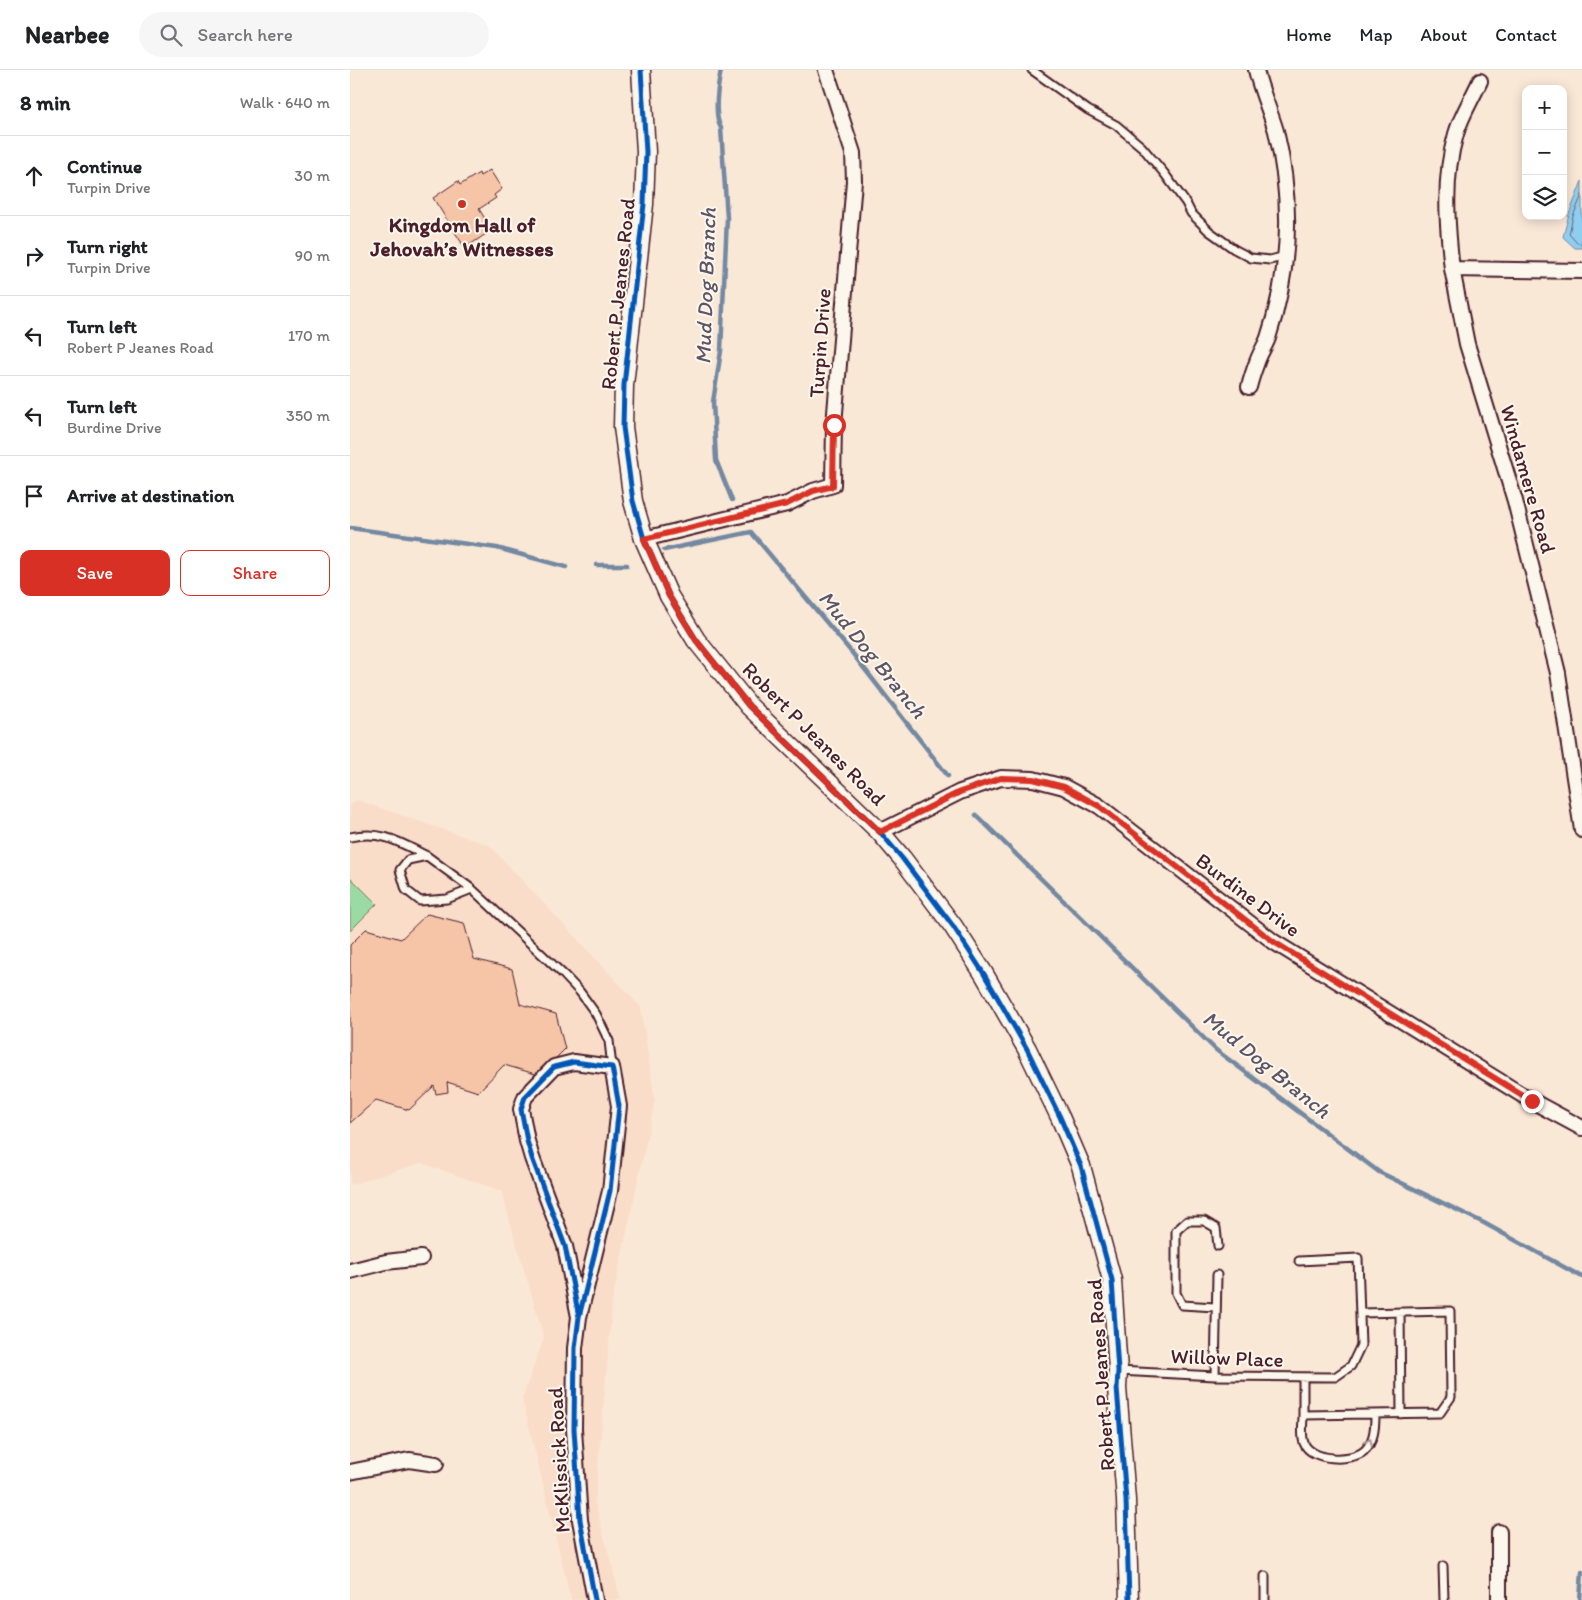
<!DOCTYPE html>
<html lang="en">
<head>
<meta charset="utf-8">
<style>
	:root { --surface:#fff; --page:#f6f6f6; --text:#202124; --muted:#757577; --line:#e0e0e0; --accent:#d93025 }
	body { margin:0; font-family:Itim,sans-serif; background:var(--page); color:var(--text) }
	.controls { position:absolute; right:15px; top:15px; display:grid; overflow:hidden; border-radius:10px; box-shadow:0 2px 12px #0003 }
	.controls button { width:45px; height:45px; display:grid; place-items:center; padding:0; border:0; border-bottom:1px solid var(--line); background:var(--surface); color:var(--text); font:25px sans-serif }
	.stop { position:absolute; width:15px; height:15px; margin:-11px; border:4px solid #d93025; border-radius:50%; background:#fff }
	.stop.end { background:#d93025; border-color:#fff; box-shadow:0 1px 5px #0008 }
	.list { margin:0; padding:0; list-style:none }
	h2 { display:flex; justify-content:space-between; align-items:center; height:65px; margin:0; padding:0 20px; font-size:21px }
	h2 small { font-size:16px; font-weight:400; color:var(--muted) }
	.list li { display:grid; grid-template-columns:32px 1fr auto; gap:15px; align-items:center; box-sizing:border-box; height:80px; padding:0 20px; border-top:1px solid var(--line) }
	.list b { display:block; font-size:19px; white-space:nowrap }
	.list p { margin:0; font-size:16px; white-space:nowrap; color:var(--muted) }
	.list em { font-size:16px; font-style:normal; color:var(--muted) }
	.actions { display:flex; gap:10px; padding:15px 20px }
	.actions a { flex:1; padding:11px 0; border:1px solid var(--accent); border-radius:10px; text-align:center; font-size:18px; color:var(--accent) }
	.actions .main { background:var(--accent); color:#fff }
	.icon { flex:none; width:28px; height:28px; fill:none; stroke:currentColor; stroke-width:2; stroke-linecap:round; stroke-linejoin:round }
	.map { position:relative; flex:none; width:1232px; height:1530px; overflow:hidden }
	header { display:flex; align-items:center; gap:30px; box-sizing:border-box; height:70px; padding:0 25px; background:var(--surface); border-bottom:1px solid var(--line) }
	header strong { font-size:24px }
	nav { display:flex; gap:28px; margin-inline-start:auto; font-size:18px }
	.search { width:350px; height:45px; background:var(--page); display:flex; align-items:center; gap:12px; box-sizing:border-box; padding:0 18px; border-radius:28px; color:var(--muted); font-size:19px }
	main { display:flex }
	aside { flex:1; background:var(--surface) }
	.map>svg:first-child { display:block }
	.built { fill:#f9ddc9 }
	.green { fill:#9bdaa2; stroke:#727c66 }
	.water { fill:#8fcef0; stroke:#7388a1 }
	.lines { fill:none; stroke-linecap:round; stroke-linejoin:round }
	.shore { stroke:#66657a; stroke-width:1 }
	.stream { stroke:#7388a1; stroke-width:4.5 }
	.building { fill:#f6c4a7; stroke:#4a1f2b }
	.service-casing { stroke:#4a1f2b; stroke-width:11 }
	.minor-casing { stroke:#4a1f2b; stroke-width:18 }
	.tertiary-casing { stroke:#4a1f2b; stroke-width:21 }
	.service { stroke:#fbf7ec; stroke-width:7 }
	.minor { stroke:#fbf7ec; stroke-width:14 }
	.tertiary { stroke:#fbf7ec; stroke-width:18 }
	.cycleway-casing { stroke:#fbf7ec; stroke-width:8 }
	.cycleway { stroke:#0057b8; stroke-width:5 }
	.oneway { stroke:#ab9695 }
	.route { stroke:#d93025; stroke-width:6 }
	.poi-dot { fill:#c8321e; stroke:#fbf7ec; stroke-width:2 }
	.labels { text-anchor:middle; stroke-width:4; stroke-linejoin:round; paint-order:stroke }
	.poi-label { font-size:21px; font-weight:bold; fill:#4a1f2b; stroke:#fbf7ec }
	.street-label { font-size:21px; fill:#4a1f2b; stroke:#fbf7ec }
	.water-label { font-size:22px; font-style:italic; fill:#5f5466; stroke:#fbf7ec }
</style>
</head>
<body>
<header>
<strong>Nearbee</strong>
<div class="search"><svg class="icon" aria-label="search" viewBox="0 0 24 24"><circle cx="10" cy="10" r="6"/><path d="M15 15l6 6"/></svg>Search here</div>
<nav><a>Home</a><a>Map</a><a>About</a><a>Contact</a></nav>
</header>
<main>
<aside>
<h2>8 min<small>Walk · 640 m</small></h2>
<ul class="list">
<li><svg class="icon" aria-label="ahead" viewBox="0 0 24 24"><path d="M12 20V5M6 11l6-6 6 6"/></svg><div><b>Continue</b><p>Turpin Drive</p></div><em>30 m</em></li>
<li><svg class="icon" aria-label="right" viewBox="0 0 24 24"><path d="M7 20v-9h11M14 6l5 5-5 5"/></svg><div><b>Turn right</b><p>Turpin Drive</p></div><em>90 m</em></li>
<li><svg class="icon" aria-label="left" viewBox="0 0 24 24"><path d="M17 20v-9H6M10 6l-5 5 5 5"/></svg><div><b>Turn left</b><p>Robert P Jeanes Road</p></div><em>170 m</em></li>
<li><svg class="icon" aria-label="left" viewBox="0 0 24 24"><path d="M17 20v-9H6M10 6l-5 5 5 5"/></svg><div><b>Turn left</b><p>Burdine Drive</p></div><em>350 m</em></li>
<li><svg class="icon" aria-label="arrive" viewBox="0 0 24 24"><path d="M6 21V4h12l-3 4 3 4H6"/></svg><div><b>Arrive at destination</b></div></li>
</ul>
<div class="actions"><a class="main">Save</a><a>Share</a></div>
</aside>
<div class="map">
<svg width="1232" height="1530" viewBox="0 0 1232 1530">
	<rect width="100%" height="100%" fill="#fae8d7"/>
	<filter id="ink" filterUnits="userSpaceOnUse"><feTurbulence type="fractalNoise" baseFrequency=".02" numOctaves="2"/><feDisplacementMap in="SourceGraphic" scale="10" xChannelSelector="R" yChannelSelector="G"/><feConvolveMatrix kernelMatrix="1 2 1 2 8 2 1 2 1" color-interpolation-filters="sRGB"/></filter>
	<g filter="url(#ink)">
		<path class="built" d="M7 730 139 775 291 937 305 1031 263 1227 245 1432 271 1530H221L172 1328 194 1268 151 1121 71 1093 0 1115V735Z"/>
		<path class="green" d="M0 807 27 834 0 861Z"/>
		<path class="water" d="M1232 111V178H1225L1213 167 1219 144Z"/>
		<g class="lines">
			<path class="shore" d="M1232 125 1223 146 1219 164 1227 173H1232"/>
			<path class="stream" d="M371 0C368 15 363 44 371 58L377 148 371 281 363 332 366 390 382 430
				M0 458 147 478 216 497
				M314 480 401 462 503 584 598 706
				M246 495H277
				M626 745 866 980 1029 1102 1134 1153 1232 1207
				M1230 1530 1232 1502"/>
		</g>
		<path class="building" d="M140 100 152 119 144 125 146 128 129 139 142 160 115 178 83 128 108 111 110 115 129 103 130 106Z
			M77 844 114 853 124 889 162 899 170 934 206 944 215 979 189 1005 154 995 128 1022 97 1012 98 1022 86 1024 84 1016 59 1040 26 1030 0 1053V875L16 859 51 869Z"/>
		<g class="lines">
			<defs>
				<path id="service" d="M682 0 738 40 766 55 792 77 814 103 836 133 841 143 859 161 884 179 901 188 920 190 936 186
					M0 767C32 760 49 772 77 786
					M122 819 97 829 70 831 56 820 50 800 58 790 77 786 122 819 214 905 230 922 246 944 259 971 262 997
					M865 1237 832 1235 826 1223V1161L837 1151H854L866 1158 868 1176
					M1050 1242 1051 1344
					M768 1301 865 1306 985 1307 1001 1296 1011 1275 1008 1188 949 1191
					M865 1306 867 1205
					M953 1308V1345L1090 1343 1101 1327 1100 1241 1010 1243
					M953 1345C953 1353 951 1365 954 1373 961 1391 1001 1392 1014 1381 1024 1372 1025 1358 1025 1345
					M1093 1496 1094 1530
					M915 1506V1530"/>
				<path id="minor" d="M1102 199C1097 154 1093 108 1106 64 1111 46 1122 29 1130 11
					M1232 201 1102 199 1117 274 1165 431 1208 603 1232 760
					M899 317C901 309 904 300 907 292 910 283 915 276 918 268 940 201 943 130 926 61 920 41 911 21 906 0
					M294 469 437 434 463 421 483 415 484 355 504 111 503 83 476 0
					M530 762 610 722 651 708 683 709 714 717 749 736 924 872 1182 1031 1232 1058
					M0 1201 36 1192 71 1188
					M229 1247 215 1176 182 1088 177 1071 171 1039 175 1027 204 997 224 992 262 997 269 1036 260 1121 229 1247 225 1278 224 1359 230 1450 245 1530
					M0 1402 59 1390 86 1394
					M1149 1462V1530"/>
				<path id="tertiary" d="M291 0 296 82 294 134 274 315 273 357 283 431 294 469 319 526 346 570 399 636 530 762 552 788 603 856 634 904 677 979 710 1047 731 1096 762 1210 768 1301 767 1318 776 1430 779 1530"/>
			</defs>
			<use href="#service" class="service-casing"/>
			<use href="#minor" class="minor-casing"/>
			<use href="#tertiary" class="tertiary-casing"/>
			<use href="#service" class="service"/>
			<use href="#minor" class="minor"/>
			<use href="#tertiary" class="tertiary"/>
			<defs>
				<path id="cycleway" d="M291 0 296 82 294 134 274 315 273 357 283 431 294 469 319 526 346 570 399 636 530 762 552 788 603 856 634 904 677 979 710 1047 731 1096 762 1210 768 1301 767 1318 776 1430 779 1530
					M229 1247 215 1176 182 1088 177 1071 171 1039 175 1027 204 997 224 992 262 997 269 1036 260 1121 229 1247 225 1278 224 1359 230 1450 245 1530"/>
			</defs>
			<use href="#cycleway" class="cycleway-casing"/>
			<use href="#cycleway" class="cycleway"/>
		</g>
		<defs><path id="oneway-chevron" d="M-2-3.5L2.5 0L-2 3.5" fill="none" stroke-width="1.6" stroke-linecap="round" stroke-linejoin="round" transform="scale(1.25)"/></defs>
		<use class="oneway" href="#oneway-chevron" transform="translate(1019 1372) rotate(-63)"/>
	</g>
	<g class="lines" filter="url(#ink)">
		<path class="route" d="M484 355 483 416 463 421 437 434 294 469 319 526 346 570 399 636 530 762 610 722 651 708 683 709 714 717 749 736 924 872 1182 1031"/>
	</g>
	<circle class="poi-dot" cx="112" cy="134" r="5"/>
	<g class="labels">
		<g class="poi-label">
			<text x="112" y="162">Kingdom Hall of<tspan x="112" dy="24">Jehovah’s Witnesses</tspan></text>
		</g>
		<g class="street-label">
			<text transform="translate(268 224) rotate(-84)" y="7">Robert P Jeanes Road</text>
			<text transform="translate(470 273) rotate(-86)" y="7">Turpin Drive</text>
			<text transform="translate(1178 409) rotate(74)" y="7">Windamere Road</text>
			<text transform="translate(464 664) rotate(45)" y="7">Robert P Jeanes Road</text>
			<text transform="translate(898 825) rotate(37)" y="7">Burdine Drive</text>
			<text transform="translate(877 1288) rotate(2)" y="7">Willow Place</text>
			<text transform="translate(751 1305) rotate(-94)" y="7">Robert P Jeanes Road</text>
			<text transform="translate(209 1390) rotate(-93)" y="7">McKlissick Road</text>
		</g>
		<g class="water-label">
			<text transform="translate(355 216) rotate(-88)" y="8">Mud Dog Branch</text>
			<text transform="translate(523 584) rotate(51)" y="8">Mud Dog Branch</text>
			<text transform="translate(917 994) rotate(39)" y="8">Mud Dog Branch</text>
		</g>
	</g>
</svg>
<div class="controls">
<button>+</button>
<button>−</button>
<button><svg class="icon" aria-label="layers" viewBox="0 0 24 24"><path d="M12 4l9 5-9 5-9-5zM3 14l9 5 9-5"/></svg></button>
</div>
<div class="stop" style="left:484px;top:355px"></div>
<div class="stop end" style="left:1182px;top:1031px"></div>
</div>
</main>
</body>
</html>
